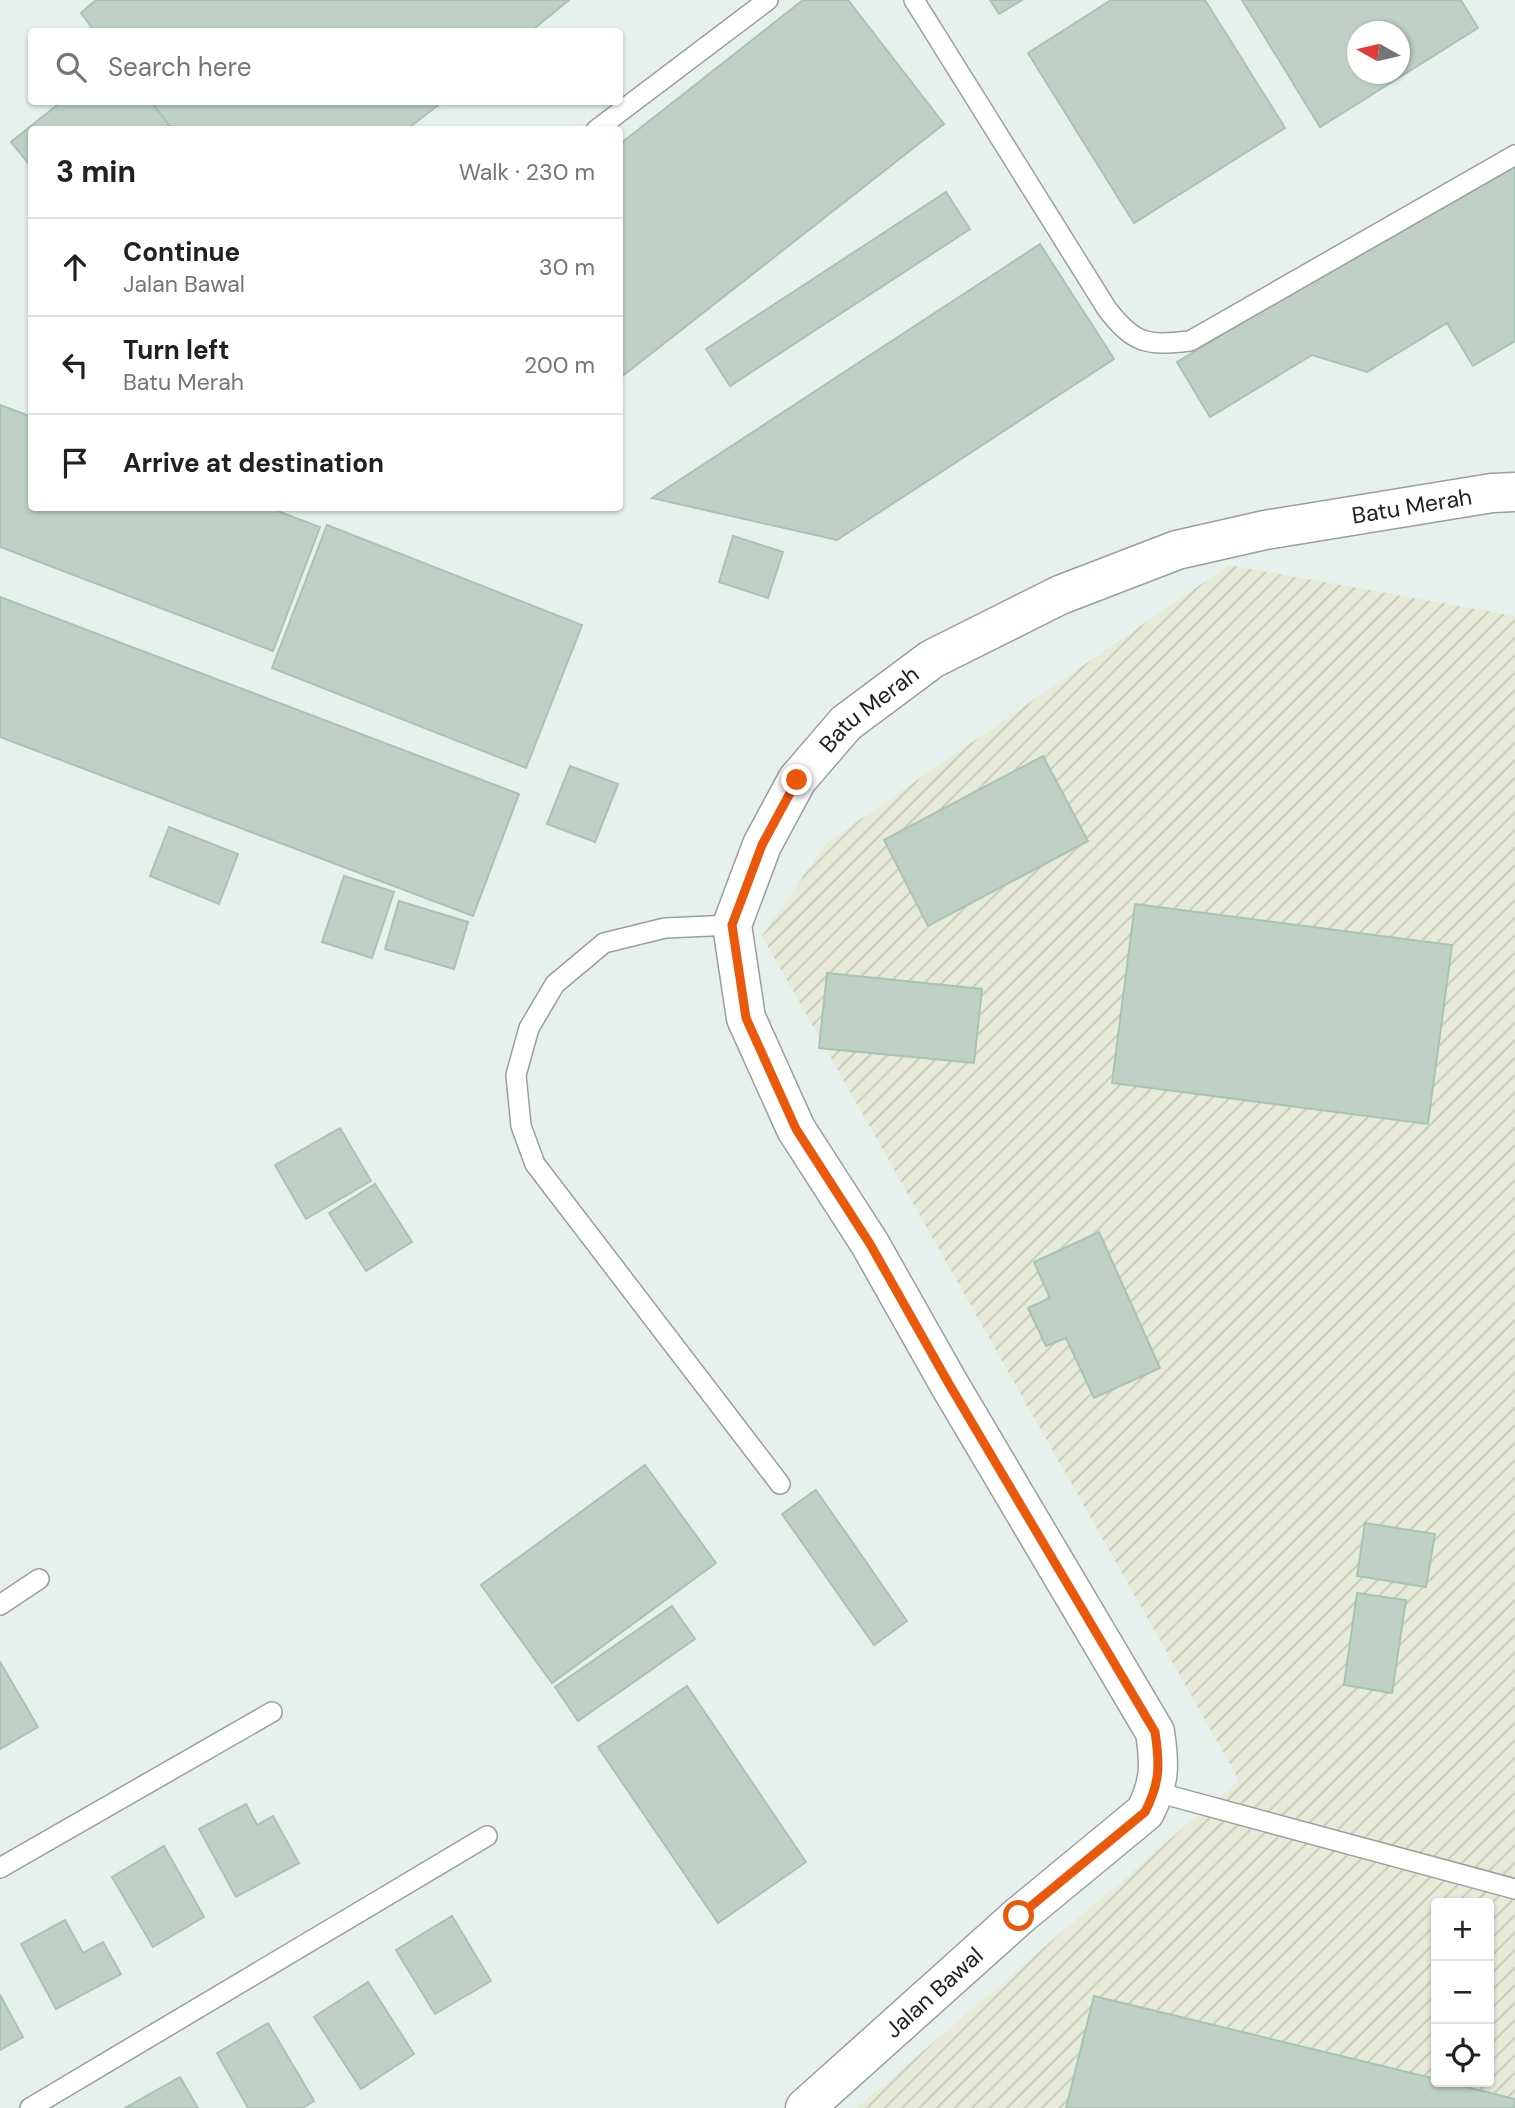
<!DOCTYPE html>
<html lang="en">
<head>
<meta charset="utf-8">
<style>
	:root { --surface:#fff; --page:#f2f2f2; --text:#202124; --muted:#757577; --line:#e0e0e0 }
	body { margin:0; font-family:"DM Sans",sans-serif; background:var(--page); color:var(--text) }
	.controls { position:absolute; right:21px; bottom:21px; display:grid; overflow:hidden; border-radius:7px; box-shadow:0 2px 5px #0004 }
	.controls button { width:63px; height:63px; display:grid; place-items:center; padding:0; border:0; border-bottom:2px solid var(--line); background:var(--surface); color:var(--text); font:35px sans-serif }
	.compass { position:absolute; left:1347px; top:21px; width:63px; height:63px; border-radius:50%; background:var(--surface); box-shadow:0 2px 5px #0004; rotate:278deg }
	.stop { position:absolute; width:21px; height:21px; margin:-16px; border:5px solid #ea580c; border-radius:50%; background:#fff }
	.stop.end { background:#ea580c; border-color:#fff; box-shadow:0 2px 7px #0008 }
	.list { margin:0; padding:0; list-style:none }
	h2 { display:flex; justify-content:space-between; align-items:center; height:91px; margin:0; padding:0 28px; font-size:30px }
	h2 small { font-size:23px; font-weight:400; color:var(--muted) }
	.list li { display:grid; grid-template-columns:46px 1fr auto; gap:21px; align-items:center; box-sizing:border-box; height:98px; padding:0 28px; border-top:2px solid var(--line) }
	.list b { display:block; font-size:26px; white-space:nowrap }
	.list p { margin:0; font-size:23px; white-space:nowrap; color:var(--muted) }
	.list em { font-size:23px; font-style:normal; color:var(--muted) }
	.icon { flex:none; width:38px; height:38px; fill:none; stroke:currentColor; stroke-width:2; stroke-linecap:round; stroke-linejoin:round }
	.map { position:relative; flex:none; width:1515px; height:2108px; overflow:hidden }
	.search { position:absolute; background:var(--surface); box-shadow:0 2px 5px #0004; left:28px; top:28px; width:595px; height:77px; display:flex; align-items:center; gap:18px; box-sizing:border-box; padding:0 24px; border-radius:7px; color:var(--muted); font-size:26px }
	.panel { position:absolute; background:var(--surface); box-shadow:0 2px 5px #0004; left:28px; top:126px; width:595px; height:385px; border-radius:7px }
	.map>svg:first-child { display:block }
	.industrial { fill:url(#industrial-furrows); fill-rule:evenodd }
	.building { fill:#bfd1c7; stroke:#a7c3b5; stroke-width:2; fill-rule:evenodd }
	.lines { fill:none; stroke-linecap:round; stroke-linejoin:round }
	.service-casing { stroke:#9d9d9d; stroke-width:22 }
	.minor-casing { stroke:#9d9d9d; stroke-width:41 }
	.service { stroke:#fff; stroke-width:19 }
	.minor { stroke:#fff; stroke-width:38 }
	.route { stroke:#ea580c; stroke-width:9 }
	.labels { text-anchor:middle; stroke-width:5; stroke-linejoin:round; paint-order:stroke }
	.street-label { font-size:23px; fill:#202020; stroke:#fff }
</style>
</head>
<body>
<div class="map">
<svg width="1515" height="2108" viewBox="0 0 1515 2108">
	<defs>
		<pattern id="industrial-furrows" width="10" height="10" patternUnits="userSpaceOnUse" patternTransform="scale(1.75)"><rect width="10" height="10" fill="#e6ead7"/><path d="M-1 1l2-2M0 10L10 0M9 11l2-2" fill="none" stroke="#c5c8b8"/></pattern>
	</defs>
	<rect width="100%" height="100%" fill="#e6f1ed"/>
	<path class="industrial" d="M1229 565 1515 616V2108H857L1239 1780 762 936 826 843ZM1436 1903H1489V2082H1436Z"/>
	<path class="building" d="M96 0H569L530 32H95L81 13Z
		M803 0H848L944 124 620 378V144Z
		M990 0H1022L999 14Z
		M1111 0H1205L1285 128 1134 223 1028 53Z
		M1242 0H1461L1478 28 1320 127ZM1358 32H1400V74H1358Z
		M61 102H151L173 130H32V168L11 142Z
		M151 102H442L410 127 413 130H173Z
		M1515 158V341L1473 366 1447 323 1367 372 1312 355 1210 417 1177 362Z
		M946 192 970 229 730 386 706 349Z
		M1040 244 1114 359 837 540 652 498Z
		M0 405 32 417V508H269L320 527 273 651 0 547Z
		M327 525 582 625 526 768 272 668Z
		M733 536 783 552 768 598 719 582Z
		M0 597 519 794 473 916 0 737Z
		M1043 756 1088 841 928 926 884 840Z
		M570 766 618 784 595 842 547 824Z
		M169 827 238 854 219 904 150 876Z
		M344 876 394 892 372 958 322 942Z
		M399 901 468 922 454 969 385 949Z
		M1135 904 1452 945 1428 1124 1112 1083Z
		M827 973 982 989 974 1063 819 1048Z
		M340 1128 371 1181 306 1219 275 1165Z
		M375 1184 412 1242 366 1271 329 1213Z
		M1099 1232 1160 1368 1094 1398 1066 1338 1046 1346 1028 1308 1050 1298 1034 1262Z
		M645 1465 716 1563 552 1683 481 1585Z
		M816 1490 907 1621 874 1645 782 1514Z
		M1365 1523 1435 1534 1426 1587 1357 1576Z
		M1357 1593 1406 1600 1392 1693 1344 1685Z
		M672 1606 695 1639 578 1721 555 1687Z
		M0 1662 38 1727 0 1749Z
		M687 1686 806 1862 718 1923 598 1747Z
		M246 1804 257 1825 273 1816 299 1863 236 1897 199 1829Z
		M164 1846 204 1917 153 1947 112 1877Z
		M452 1916 491 1981 435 2014 396 1950Z
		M65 1920 83 1953 103 1942 121 1974 56 2009 21 1944Z
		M368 1982 414 2054 361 2089 314 2017Z
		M0 1995 23 2037 0 2050Z
		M1094 1996 1436 2079V2082H1446L1515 2099V2108H1066Z
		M268 2023 314 2101 302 2108H248L217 2053Z
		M180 2077 198 2108H125Z"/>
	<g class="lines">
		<defs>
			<path id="service" d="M914 0 1107 309C1134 344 1147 346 1190 341L1515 155
				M596 130 768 0
				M732 925 665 928 604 943 555 984 529 1028 516 1075 521 1126 535 1164 780 1484
				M0 1605 39 1579
				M1156 1792 1515 1889
				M0 1868 272 1712
				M30 2108 487 1836"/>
			<g id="minor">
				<path id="s1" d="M805 2108 1019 1916 1145 1812C1160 1783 1160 1765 1155 1732L949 1384 870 1244 796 1129 746 1018 732 925 762 845 797 780 846 723 932 659 1060 595 1177 550 1265 530 1492 493 1515 492"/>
			</g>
		</defs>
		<use href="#service" class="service-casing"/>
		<use href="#minor" class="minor-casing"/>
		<use href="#service" class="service"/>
		<use href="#minor" class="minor"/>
	</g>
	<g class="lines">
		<path class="route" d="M797 780 762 845 732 925 746 1018 796 1129 870 1244 949 1384 1155 1732C1160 1765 1160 1783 1145 1812L1019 1916"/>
	</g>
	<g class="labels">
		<g class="street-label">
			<text dy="8" stroke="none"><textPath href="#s1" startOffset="2300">Batu Merah</textPath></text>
			<text dy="8" stroke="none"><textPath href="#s1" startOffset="1712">Batu Merah</textPath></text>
			<text dy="8" stroke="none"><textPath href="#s1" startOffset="173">Jalan Bawal</textPath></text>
		</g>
	</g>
</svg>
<div class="controls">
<button>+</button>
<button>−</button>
<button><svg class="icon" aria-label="locate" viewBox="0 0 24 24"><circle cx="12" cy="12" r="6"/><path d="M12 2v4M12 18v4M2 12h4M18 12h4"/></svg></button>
</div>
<svg class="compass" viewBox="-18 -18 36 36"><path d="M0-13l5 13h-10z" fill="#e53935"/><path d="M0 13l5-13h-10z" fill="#757577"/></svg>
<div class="stop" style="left:1019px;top:1916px"></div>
<div class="stop end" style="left:797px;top:780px"></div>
<div class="search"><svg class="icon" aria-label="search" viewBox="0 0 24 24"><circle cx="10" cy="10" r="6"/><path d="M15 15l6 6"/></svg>Search here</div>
<section class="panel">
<h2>3 min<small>Walk · 230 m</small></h2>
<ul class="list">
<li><svg class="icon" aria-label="ahead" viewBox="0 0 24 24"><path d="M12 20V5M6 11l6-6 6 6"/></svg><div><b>Continue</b><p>Jalan Bawal</p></div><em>30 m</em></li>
<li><svg class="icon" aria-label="left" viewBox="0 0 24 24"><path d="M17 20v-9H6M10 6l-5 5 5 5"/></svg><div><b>Turn left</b><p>Batu Merah</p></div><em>200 m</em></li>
<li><svg class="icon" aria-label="arrive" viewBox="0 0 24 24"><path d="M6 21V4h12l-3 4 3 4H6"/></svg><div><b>Arrive at destination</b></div></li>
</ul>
</section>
</div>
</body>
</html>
